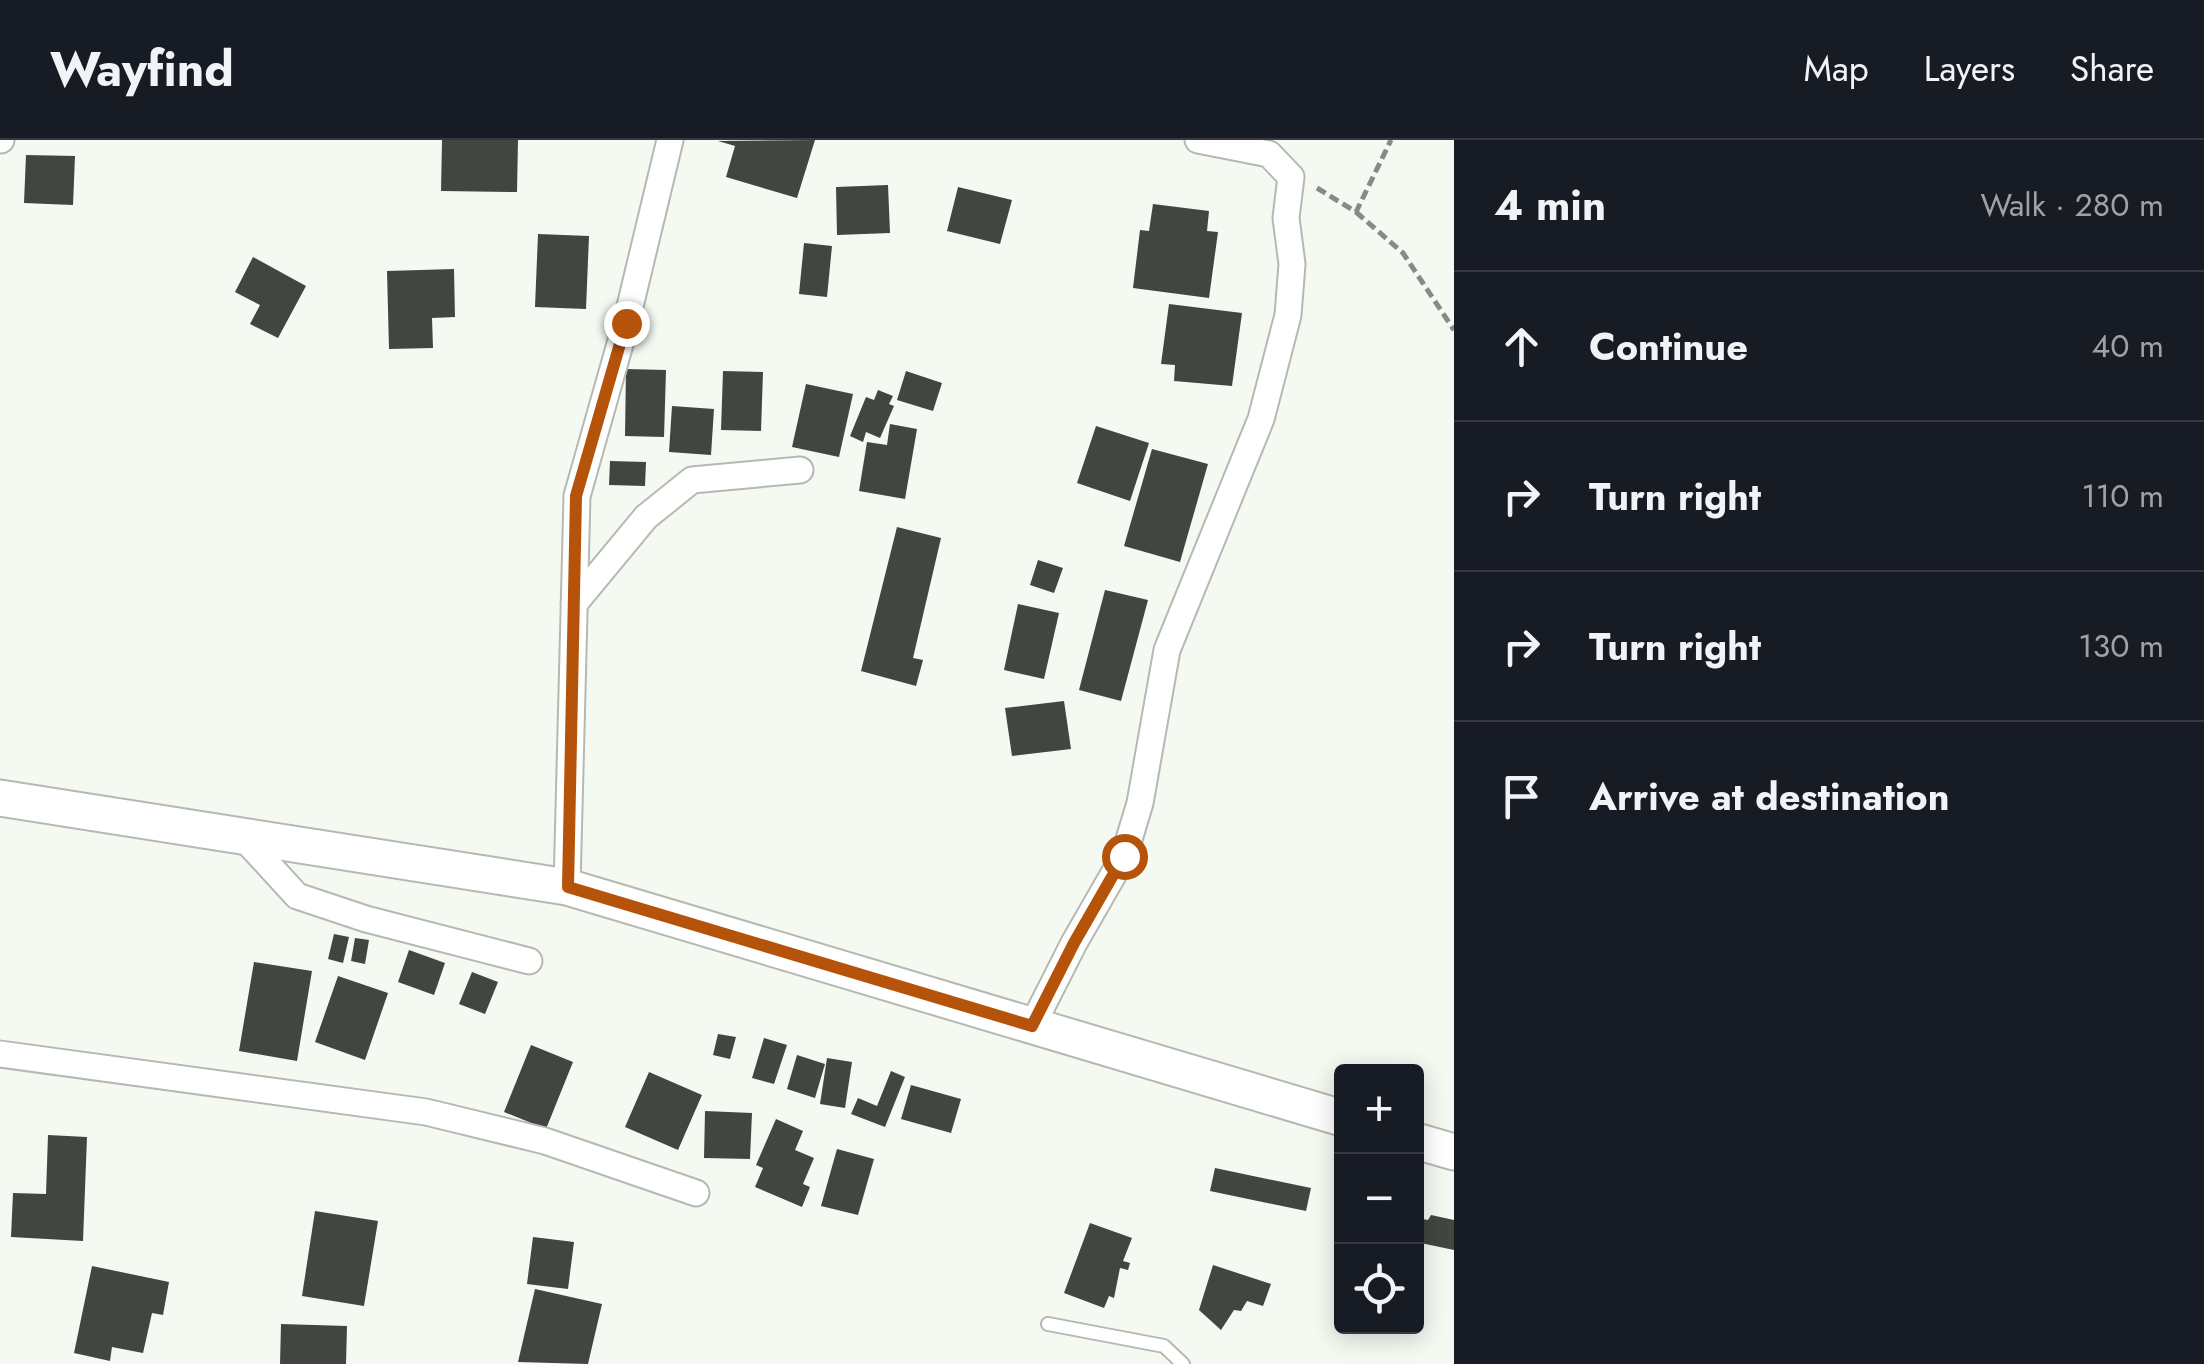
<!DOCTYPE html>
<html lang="en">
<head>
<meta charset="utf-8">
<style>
	:root { --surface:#171b24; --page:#242831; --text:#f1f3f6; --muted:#9ea1a6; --line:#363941 }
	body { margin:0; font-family:Jost,sans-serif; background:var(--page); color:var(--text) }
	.controls { position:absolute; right:30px; bottom:30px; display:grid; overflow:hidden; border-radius:10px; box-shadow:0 5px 25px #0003 }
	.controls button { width:90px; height:90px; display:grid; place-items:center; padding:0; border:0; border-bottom:2px solid var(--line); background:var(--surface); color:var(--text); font:50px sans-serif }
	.stop { position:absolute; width:30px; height:30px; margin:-22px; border:8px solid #b45309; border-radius:50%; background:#fff }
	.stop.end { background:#b45309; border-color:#fff; box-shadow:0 2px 10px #0008 }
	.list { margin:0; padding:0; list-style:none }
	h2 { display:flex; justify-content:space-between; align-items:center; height:130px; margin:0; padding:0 40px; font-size:42px }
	h2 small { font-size:32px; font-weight:400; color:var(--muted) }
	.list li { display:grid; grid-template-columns:65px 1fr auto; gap:30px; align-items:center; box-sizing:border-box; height:150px; padding:0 40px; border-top:2px solid var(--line) }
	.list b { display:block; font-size:38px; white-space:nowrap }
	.list em { font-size:32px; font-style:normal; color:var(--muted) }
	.icon { flex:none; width:55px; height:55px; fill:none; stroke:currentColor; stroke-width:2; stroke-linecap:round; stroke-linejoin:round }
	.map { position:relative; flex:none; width:1454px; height:1224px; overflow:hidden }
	header { display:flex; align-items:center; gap:60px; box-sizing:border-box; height:140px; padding:0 50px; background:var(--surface); border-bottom:2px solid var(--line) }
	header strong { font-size:48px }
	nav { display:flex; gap:55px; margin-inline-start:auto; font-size:35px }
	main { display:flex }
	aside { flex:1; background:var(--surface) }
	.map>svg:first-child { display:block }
	.building { fill:#424540 }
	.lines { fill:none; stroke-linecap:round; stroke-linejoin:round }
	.lane-casing { stroke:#b5b9b2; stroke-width:16 }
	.street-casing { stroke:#b5b9b2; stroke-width:29 }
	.secondary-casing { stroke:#b5b9b2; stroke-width:39 }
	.path { stroke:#878a86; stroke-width:5; stroke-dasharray:10 5; stroke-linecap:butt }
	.lane { stroke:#fff; stroke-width:12 }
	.street { stroke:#fff; stroke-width:25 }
	.secondary { stroke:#fff; stroke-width:35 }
	.route { stroke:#b45309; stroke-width:12 }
</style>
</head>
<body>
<header>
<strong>Wayfind</strong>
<nav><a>Map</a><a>Layers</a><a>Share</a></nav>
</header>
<main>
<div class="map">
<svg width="1454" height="1224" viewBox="0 0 1454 1224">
	<rect width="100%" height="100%" fill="#f4f9f2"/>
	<path class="building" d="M442 0H518L517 52 441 51Z
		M815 0 797 58 726 37 735 6 718 1Z
		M26 15 75 16 73 65 24 63Z
		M888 45 890 93 837 95 836 47Z
		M958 47 1012 60 1000 104 947 91Z
		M1153 64 1209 71 1207 91 1218 92 1209 158 1133 148 1140 90 1149 91Z
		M538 94 589 96 586 169 535 167Z
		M804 103 832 106 827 157 799 154Z
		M253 117 306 146 278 198 250 184 260 165 235 152Z
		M454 129 455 177 432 178 433 208 389 209 387 131Z
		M1169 164 1242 173 1232 246 1174 241 1175 225 1161 224Z
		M626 229 666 230 664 297 625 296Z
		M723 231 763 232 761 291 721 290Z
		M906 231 942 243 933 271 897 260Z
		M806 244 853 254 839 317 792 307Z
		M878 250 893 256 889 264 894 266 880 298 866 292 863 302 850 296 866 257 874 260Z
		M672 266 714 269 711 315 669 312Z
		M890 284 917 289 905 359 859 351 867 302 887 305Z
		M1096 286 1149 303 1130 361 1077 343Z
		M1152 309 1208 324 1180 422 1124 406Z
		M610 321 646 322 645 346 609 345Z
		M897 387 941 398 913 518 923 520 916 546 861 531Z
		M1038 420 1063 428 1054 453 1030 445Z
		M1105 450 1148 460 1121 561 1079 550Z
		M1018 464 1059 473 1044 539 1004 530Z
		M1064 561 1071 609 1012 616 1005 568Z
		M334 794 349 797 343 823 328 819Z
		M355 798 369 800 365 824 351 821Z
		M409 810 445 823 434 855 398 842Z
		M254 822 312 831 297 921 239 911Z
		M472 832 498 842 485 874 459 864Z
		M338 836 388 853 365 920 315 902Z
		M718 894 736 897 730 919 713 915Z
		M764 898 787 905 774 944 752 938Z
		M531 905 573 922 546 989 504 972Z
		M797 915 825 924 815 958 787 949Z
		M827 918 852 922 845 968 820 964Z
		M891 931 905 937 885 987 851 974 858 958 877 966Z
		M649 932 702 955 678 1010 625 987Z
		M911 945 961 959 951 993 901 979Z
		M705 971 752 973 750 1019 704 1018Z
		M776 979 803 991 795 1010 814 1018 803 1044 810 1047 802 1067 755 1047 763 1028 756 1025Z
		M48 995 87 997 83 1101 11 1097 13 1053 46 1054Z
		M837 1009 874 1019 858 1075 821 1066Z
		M1215 1028 1311 1048 1306 1071 1210 1051Z
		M315 1071 378 1081 364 1166 302 1156Z
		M1431 1075 1454 1080V1110L1416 1102V1078L1428 1080Z
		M1090 1083 1132 1098 1123 1121 1130 1123 1128 1130 1120 1128 1114 1158 1109 1156 1104 1168 1064 1153Z
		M533 1097 574 1102 568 1149 527 1144Z
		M1213 1125 1271 1144 1263 1166 1247 1161 1241 1171 1234 1170 1221 1190 1199 1170Z
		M92 1126 169 1142 163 1175 152 1173 143 1213 112 1207 110 1221 74 1213Z
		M535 1149 602 1164 588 1224 518 1222Z
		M281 1184 347 1186 346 1224H280Z"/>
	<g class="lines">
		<defs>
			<path id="lane" d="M1048 1184 1164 1206 1183 1224"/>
			<path id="street" d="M0 0H1
				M574 464 646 377 692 340 800 330
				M242 696 297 756 366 779 529 821
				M567 747 577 356 626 183 670 0
				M1032 886 1074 803 1124 716 1140 663 1167 510 1261 279 1288 175 1292 124 1286 78 1291 37 1269 14 1198 0
				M0 914 426 972 545 1001 696 1053"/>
			<path id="secondary" d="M0 658 567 747 1342 978
				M1416 1001 1454 1012"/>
		</defs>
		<use href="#lane" class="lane-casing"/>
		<use href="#street" class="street-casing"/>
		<use href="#secondary" class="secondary-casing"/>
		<path class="path" d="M1317 48 1356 72 1391 0
			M1356 72 1403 113 1454 190"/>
		<use href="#lane" class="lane"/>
		<use href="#street" class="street"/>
		<use href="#secondary" class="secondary"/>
	</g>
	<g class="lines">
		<path class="route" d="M626 183 576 356 568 747 1032 886 1074 803 1124 716"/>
	</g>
</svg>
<div class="controls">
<button>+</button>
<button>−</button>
<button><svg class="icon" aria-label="locate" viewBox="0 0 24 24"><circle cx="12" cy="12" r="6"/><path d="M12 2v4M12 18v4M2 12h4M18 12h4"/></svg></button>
</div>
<div class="stop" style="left:1124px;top:716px"></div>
<div class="stop end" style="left:626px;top:183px"></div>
</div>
<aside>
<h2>4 min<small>Walk · 280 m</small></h2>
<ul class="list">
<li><svg class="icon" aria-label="ahead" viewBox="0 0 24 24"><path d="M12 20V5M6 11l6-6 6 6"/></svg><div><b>Continue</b></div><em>40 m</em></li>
<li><svg class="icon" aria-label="right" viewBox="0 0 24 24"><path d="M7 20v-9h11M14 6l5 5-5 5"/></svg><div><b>Turn right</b></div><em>110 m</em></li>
<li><svg class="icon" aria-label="right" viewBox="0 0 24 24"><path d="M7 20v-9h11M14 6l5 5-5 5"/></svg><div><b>Turn right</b></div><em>130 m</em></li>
<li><svg class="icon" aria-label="arrive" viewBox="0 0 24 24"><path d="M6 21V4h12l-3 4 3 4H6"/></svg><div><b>Arrive at destination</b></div></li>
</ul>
</aside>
</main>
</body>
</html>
